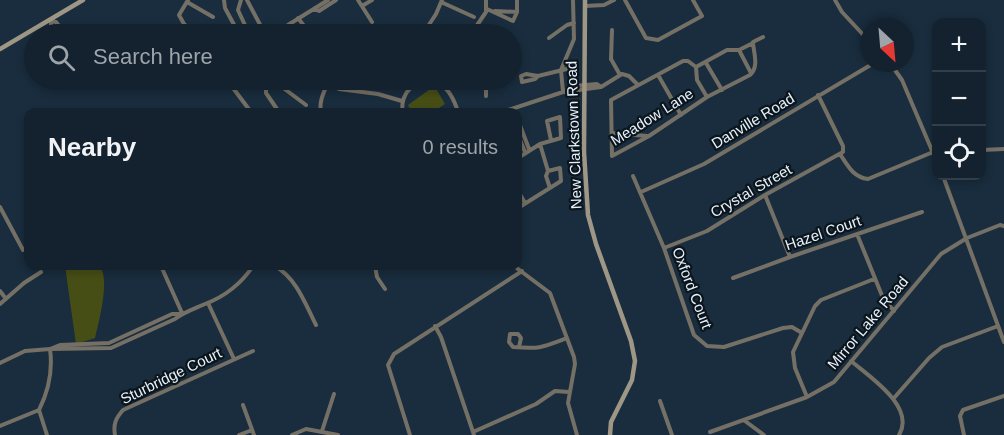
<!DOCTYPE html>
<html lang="en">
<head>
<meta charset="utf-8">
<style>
	:root { --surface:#13222e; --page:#202f3a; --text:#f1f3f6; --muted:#9da4aa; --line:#323f4a }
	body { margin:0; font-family:Helvetica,sans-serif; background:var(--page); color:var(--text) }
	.controls { position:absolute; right:18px; top:18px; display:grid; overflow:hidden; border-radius:12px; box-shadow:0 3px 9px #0003 }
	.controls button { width:54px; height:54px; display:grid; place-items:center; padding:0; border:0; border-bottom:2px solid var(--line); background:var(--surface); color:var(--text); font:30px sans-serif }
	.compass { position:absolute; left:860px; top:18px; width:54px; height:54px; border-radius:50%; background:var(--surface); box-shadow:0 3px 9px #0003; rotate:154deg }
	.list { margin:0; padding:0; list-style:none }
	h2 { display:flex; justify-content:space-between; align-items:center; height:78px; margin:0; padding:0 24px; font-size:26px }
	h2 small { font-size:20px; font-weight:400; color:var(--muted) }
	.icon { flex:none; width:33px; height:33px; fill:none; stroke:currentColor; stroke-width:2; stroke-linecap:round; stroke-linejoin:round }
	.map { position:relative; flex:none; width:1004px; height:435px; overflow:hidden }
	.search { position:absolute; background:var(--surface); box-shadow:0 3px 9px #0003; left:24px; top:24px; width:498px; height:66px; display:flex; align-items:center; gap:15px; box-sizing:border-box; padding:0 21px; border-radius:33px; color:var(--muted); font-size:22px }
	.panel { position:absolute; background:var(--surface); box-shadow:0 3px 9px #0003; left:24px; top:108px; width:498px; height:162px; border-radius:12px }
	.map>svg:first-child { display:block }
	.green { fill:#474e15 }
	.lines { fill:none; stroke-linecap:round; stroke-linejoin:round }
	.street { stroke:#757065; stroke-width:4 }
	.secondary { stroke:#9f9785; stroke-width:4.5 }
	.labels { text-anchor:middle; stroke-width:4.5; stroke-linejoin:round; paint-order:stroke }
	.street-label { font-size:15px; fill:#e5f2fd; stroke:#0c151c }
</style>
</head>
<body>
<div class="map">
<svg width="1004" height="435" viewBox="0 0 1004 435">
	<rect width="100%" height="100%" fill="#192d3e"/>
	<path class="green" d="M433 87H435L445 104 433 112H411L408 105Z
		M65 266H100C110 281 99 320 95 338L76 344Z"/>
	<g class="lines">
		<path class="street" d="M188 0 179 15 184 24 197 34
			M224 0 225 8 239 34
			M241 0 238 10 249 34
			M247 0 265 34
			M358 0 372 22
			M625 0 646 38 658 40 702 16 693 0
			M835 0 842 12 869 41
			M187 2 213 17
			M441 2 474 17
			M362 6 372 0
			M585 6 604 5 614 0
			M314 9 319 11 336 0
			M487 9 513 21 517 12V1
			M495 11 517 12
			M298 18 308 31 315 34
			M51 20V25L59 34
			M52 21 56 22 65 34
			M429 27 438 34
			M612 30 611 59 620 75
			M281 34 288 25 328 0
			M388 34V28L405 27
			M423 34 436 14 442 0
			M471 34 486 12V0
			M549 38 567 25 574 23
			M753 42 763 37
			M753 43C754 54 759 67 750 75L707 97 649 136 612 156 611 100 683 61H688L696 67 727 50H739Z
			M739 50 751 73
			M706 63 722 90
			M890 63 902 80 936 160
			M696 67 697 80 707 97
			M658 75 681 115
			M538 76 535 79 522 82 521 76 526 74 538 76 575 67
			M47 80 50 85 60 84 63 80
			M227 80 251 112
			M266 80 278 84 306 105
			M266 80V93L279 112
			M315 80 339 89 378 94 402 101
			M389 80V83
			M411 80 414 85
			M472 80 485 86
			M563 92 561 70 574 39 573 0
			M564 92 601 87 622 74 629 76 638 85
			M486 96V80
			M321 112C319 102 323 94 327 85
			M403 112C398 92 421 73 440 84 450 90 455 102 458 112
			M502 112 563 92 574 86 597 84 601 87
			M518 120 529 149
			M612 133 647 136
			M518 135 525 152
			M540 144 548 171 546 176 550 188
			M982 150 1004 149
			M840 154C848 166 853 177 868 179L933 152
			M518 158 540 144 561 138 560 117 547 121 551 140
			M633 176 664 248 694 335 707 346 724 347 783 328 792 327 802 333
			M943 176 1004 342
			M518 191 525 203
			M641 192 704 164 874 63
			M765 195 790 257
			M0 207 23 250
			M518 208 561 181 560 168 548 171
			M857 234 883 298 894 311
			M664 248 707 231 765 195 843 152V146L818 95
			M161 266 182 313
			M275 266C296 278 305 303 316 325
			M375 266 377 277 385 289
			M514 266 550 293 574 357 575 364 568 403 577 435
			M733 278 790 257 922 212
			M0 291 6 299
			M208 303 234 359
			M0 304 24 283 41 272
			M180 314H172L109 343 60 345 50 349 111 348 175 319C184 312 194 309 205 304 226 296 241 284 253 266
			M435 326 441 337 474 435
			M519 347 521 338 518 334H510L509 342 513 347C540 349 541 348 567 338
			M851 361C870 377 916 407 899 435
			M0 363 25 351 50 349C53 371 49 390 39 410L47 435
			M807 397 795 368 793 352 815 306 821 300 874 279
			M894 398 929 358 942 347 998 326
			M660 401 672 435
			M243 405 254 435
			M745 421 764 435
			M0 426 39 410
			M322 431 334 394
			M473 432 536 404 555 391 569 392
			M710 432 807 397 834 382 941 254 967 238 1000 225 1004 226
			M115 435C113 424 116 418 123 410L253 351
			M239 435 252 430
			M292 435 306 429 338 435
			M410 435 388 365 394 354 522 271
			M964 435 960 416 963 410 1004 396"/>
		<path class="secondary" d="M585 0 584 152 588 215 596 244 631 341 635 361 632 380 611 422 610 435
			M0 49 83 0"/>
	</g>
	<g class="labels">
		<g class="street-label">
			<text transform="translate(652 117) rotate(-32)" y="5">Meadow Lane</text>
			<text transform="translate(753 121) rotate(-31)" y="5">Danville Road</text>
			<text transform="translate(574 135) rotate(-92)" y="5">New Clarkstown Road</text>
			<text transform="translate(751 191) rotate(-30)" y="5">Crystal Street</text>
			<text transform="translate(823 233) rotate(-19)" y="5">Hazel Court</text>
			<text transform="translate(692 288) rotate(69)" y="5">Oxford Court</text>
			<text transform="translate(868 323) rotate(-50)" y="5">Mirror Lake Road</text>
			<text transform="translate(171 376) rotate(-26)" y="5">Sturbridge Court</text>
		</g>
	</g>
</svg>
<div class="controls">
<button>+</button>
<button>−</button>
<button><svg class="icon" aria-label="locate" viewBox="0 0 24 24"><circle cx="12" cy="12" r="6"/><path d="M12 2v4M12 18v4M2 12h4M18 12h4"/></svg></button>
</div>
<svg class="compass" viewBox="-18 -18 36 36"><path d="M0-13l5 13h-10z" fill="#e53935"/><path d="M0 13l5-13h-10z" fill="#9da4aa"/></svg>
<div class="search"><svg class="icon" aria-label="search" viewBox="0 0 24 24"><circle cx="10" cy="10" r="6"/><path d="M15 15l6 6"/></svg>Search here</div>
<section class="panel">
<h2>Nearby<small>0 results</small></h2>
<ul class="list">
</ul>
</section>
</div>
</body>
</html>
